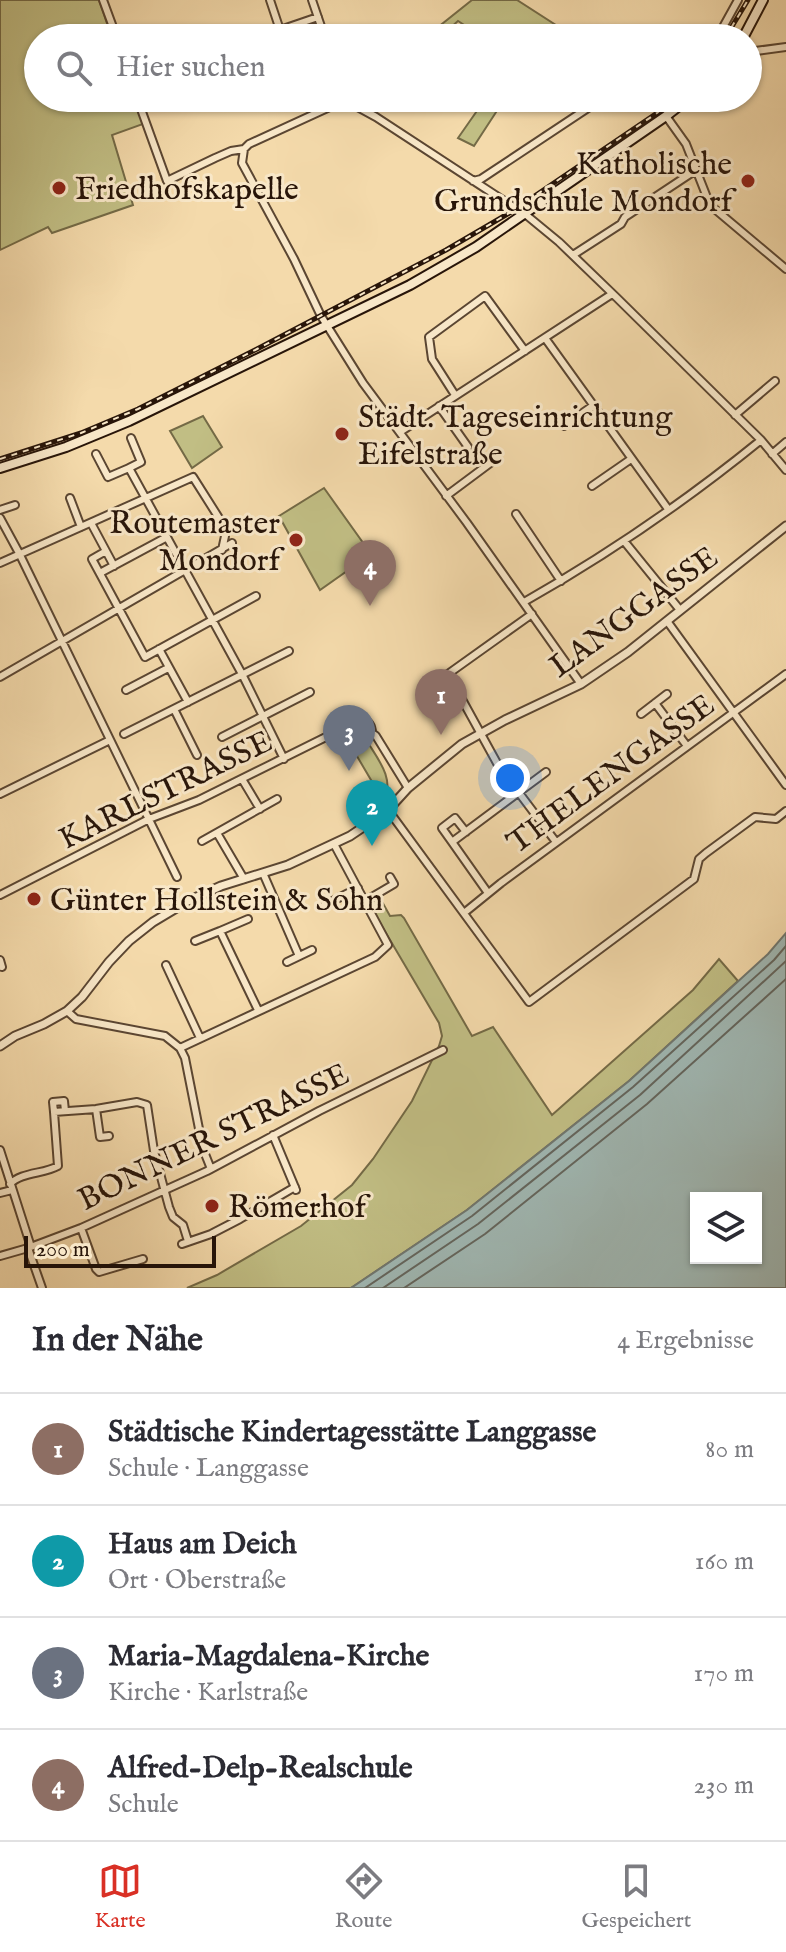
<!DOCTYPE html>
<html lang="de">
<head>
<meta charset="utf-8">
<style>
	:root { --surface:#fff; --page:#f2f2f3; --text:#2b2b33; --muted:#7c7c81; --line:#e1e1e2; --accent:#d93025 }
	body { margin:0; font-family:"IM FELL English",serif; background:var(--page); color:var(--text) }
	.controls { position:absolute; right:24px; bottom:24px; display:grid; overflow:hidden; border-radius:0px; box-shadow:0 2px 6px #0004 }
	.controls button { width:72px; height:72px; display:grid; place-items:center; padding:0; border:0; border-bottom:2px solid var(--line); background:var(--surface); color:var(--text); font:40px sans-serif }
	.scale { position:absolute; left:24px; bottom:20px; width:192px; box-sizing:border-box; padding-left:8px; border:4px solid #281509; border-top:0; font-size:22px; line-height:28px; white-space:nowrap; color:#281509; -webkit-text-stroke:6px #f8e7c8; paint-order:stroke }
	.you { position:absolute; left:510px; top:778px; width:28px; height:28px; margin:-20px; border:6px solid #fff; border-radius:50%; background:#1a73e8; box-shadow:0 0 0 12px #1a73e833 }
	.badge { display:grid; place-items:center; width:52px; height:52px; border-radius:50%; background:var(--accent); color:#fff; font-size:26px; font-weight:700 }
	.pin { position:absolute; translate:-50% -66px; filter:drop-shadow(0 2px 4px #0008) }
	.pin::after { content:''; position:absolute; top:42px; width:28px; height:24px; background:inherit; clip-path:polygon(0 0,100% 0,50% 100%) }
	.list { margin:0; padding:0; list-style:none }
	h2 { display:flex; justify-content:space-between; align-items:center; height:104px; margin:0; padding:0 32px; font-size:34px }
	h2 small { font-size:26px; font-weight:400; color:var(--muted) }
	.list li { display:grid; grid-template-columns:52px 1fr auto; gap:24px; align-items:center; box-sizing:border-box; height:112px; padding:0 32px; border-top:2px solid var(--line) }
	.list b { display:block; font-size:30px; white-space:nowrap }
	.list p { margin:0; font-size:26px; white-space:nowrap; color:var(--muted) }
	.list em { font-size:26px; font-style:normal; color:var(--muted) }
	.icon { flex:none; width:44px; height:44px; fill:none; stroke:currentColor; stroke-width:2; stroke-linecap:round; stroke-linejoin:round }
	.map { position:relative; flex:none; width:786px; height:1288px; overflow:hidden }
	.search { position:absolute; background:var(--surface); box-shadow:0 2px 6px #0004; left:24px; right:24px; top:24px; height:88px; display:flex; align-items:center; gap:20px; box-sizing:border-box; padding:0 28px; border-radius:44px; color:var(--muted); font-size:30px }
	.sheet { height:552px; background:var(--surface) }
	nav { display:flex; justify-content:space-around; align-items:center; box-sizing:border-box; height:112px; border-top:2px solid var(--line); background:var(--surface); font-size:22px; color:var(--muted) }
	nav a { display:grid; justify-items:center; gap:4px }
	nav .on { color:var(--accent) }
	.map>svg:first-child { display:block }
	.green { fill:#c1be84; stroke:#746a46; stroke-width:2 }
	.water { fill:#a0b8b4; stroke:#707770; stroke-width:2; fill-rule:evenodd }
	.lines { fill:none; stroke-linecap:round; stroke-linejoin:round }
	.shore { stroke:#64665e; stroke-width:2 }
	.minor-casing { stroke:#5b4632; stroke-width:10 }
	.tertiary-casing { stroke:#5b4632; stroke-width:11 }
	.secondary-casing { stroke:#281509; stroke-width:12 }
	.minor { stroke:#f8e7c8; stroke-width:6 }
	.tertiary { stroke:#f8e7c8; stroke-width:7 }
	.secondary { stroke:#f8e7c8; stroke-width:8 }
	.rail-casing { stroke:#281509; stroke-width:5 }
	.rail { stroke:#f8e7c8; stroke-width:2; stroke-dasharray:6; stroke-linecap:butt }
	.poi-dot { fill:#8f2418; stroke:#f8e7c8; stroke-width:3 }
	.labels { text-anchor:middle; stroke-width:6; stroke-linejoin:round; paint-order:stroke }
	.poi-label { font-size:32px; fill:#281509; stroke:#f8e7c8; text-anchor:start }
	.street-label { font-size:32px; fill:#281509; stroke:#f8e7c8 }
</style>
</head>
<body>
<div class="map">
<svg width="786" height="1288" viewBox="0 0 786 1288">
	<rect width="100%" height="100%" fill="#f4daab"/>
	<filter id="stains"><feTurbulence type="fractalNoise" baseFrequency=".0025" numOctaves="4"/><feColorMatrix values="0 0 0 0 .2 0 0 0 0 .09 0 0 0 0 .02 0 0 0 .5 -.17"/></filter>
	<radialGradient id="worn" r=".72"><stop offset=".6" stop-color="#630" stop-opacity="0"/><stop offset="1" stop-color="#630" stop-opacity=".3"/></radialGradient>
	<path class="green" d="M0 0H99L112 38H38V98H133L143 124 112 135 133 205 52 233 48 227 0 250Z
		M472 0H517L576 38H484L458 21 439 38 427 36Z
		M486 98H519L506 105 502 103 474 146 458 138Z
		M203 416 222 447 192 468 170 431Z
		M324 488 371 554 320 590 279 516Z
		M352 745 370 746C381 763 394 781 384 802L351 746Z
		M380 898 390 916 401 915 404 918 472 1036 493 1027 552 1115 693 990 719 959 738 981 629 1081 467 1210 351 1288H187L217 1275 301 1226 352 1185 373 1159 412 1101 439 1046 442 1036 439 1023 370 906V904Z"/>
	<path class="water" d="M786 933V1288H351L467 1210 629 1081 768 954ZM696 1198H756V1258H696Z"/>
	<g class="lines">
		<path class="shore" d="M365 1288 472 1216 633 1087 774 960 786 946
			M383 1288 478 1224 640 1095 786 961
			M404 1288 485 1234 647 1104 786 979"/>
		<defs>
			<path id="minor" d="M103 0 117 38
				M270 0 280 30 318 17
				M312 0 325 38
				M717 38 738 0
				M748 52 786 47
				M137 98 167 181 215 158 231 151 244 149 249 144 345 100
				M345 98V100L376 117 512 206
				M666 116 686 144 710 205 786 269
				M244 149 242 163 294 259 321 316 363 383 467 523 581 684
				M473 181 481 179 603 98
				M525 214 559 242 616 297 761 440 786 470
				M573 255 621 224 625 217 696 170
				M545 338 668 509
				M455 395 432 359 429 337 485 296 525 351
				M439 406 468 447
				M735 415 775 381
				M564 426 594 405
				M400 432 612 294
				M131 438 141 462 129 468 242 674 284 759
				M96 454 108 477 129 468
				M772 454 786 442
				M592 486 631 459
				M446 496 497 458
				M70 498 81 527
				M0 510 15 505
				M516 514 561 581
				M0 518 19 553 177 877
				M91 523 114 566
				M624 541 680 610
				M106 551 92 559 145 657 256 596
				M0 563 193 477 224 526 225 536 222 550
				M100 573 167 537
				M524 602C607 555 686 501 761 440
				M532 614 448 674 498 765 556 842
				M667 621 786 785
				M159 649 188 702
				M0 677 232 543
				M126 690 168 668
				M655 703 687 746
				M174 709 197 755
				M641 714 667 694
				M372 733 367 739 359 740 353 736 351 728C356 714 372 718 372 733L376 736 408 788
				M124 734 289 651
				M222 737 310 692
				M242 779 260 809
				M0 794 110 740
				M388 810 529 1002 694 879 699 859 706 853 755 817 776 819 786 811
				M217 833 244 879
				M202 841 277 799
				M452 842 442 828 455 818 466 832
				M263 873 299 956
				M488 893 452 842 546 772
				M0 895 149 819 199 800 340 730 351 728
				M365 901 394 884 390 877
				M321 907 358 888
				M464 913 501 883 786 674
				M220 931 248 919
				M195 941 220 931 258 1010
				M0 960 2 967
				M287 962 312 950
				M166 965 200 1038
				M67 1011 76 1019 165 1036 180 1048 185 1058 203 1149 211 1169
				M180 1048 375 957 388 945 334 844
				M96 1109 100 1137 109 1136
				M54 1112 53 1102 64 1101 65 1111
				M273 1135 296 1190
				M0 1150 31 1247
				M10 1184C21 1172 44 1174 58 1166L54 1112 96 1109 137 1102 147 1105 154 1151 169 1207 173 1217 183 1225 188 1241
				M0 1193 12 1190
				M81 1228 96 1269 99 1272 143 1259
				M182 1244 211 1234 240 1219 295 1187
				M28 1248 42 1288
				M0 1256 28 1248 81 1228 207 1171 319 1111 443 1050"/>
			<path id="tertiary" d="M0 1046 15 1036 44 1024 67 1011 82 997 109 962 129 941 153 922 188 901 221 886 288 865 350 836 387 811 408 788 462 744 505 720 581 684 628 652 786 526"/>
			<path id="secondary" d="M743 38 763 0
				M0 468 66 447 129 421 410 285 476 247 666 116 689 98"/>
		</defs>
		<use href="#minor" class="minor-casing"/>
		<use href="#tertiary" class="tertiary-casing"/>
		<use href="#secondary" class="secondary-casing"/>
		<use href="#minor" class="minor"/>
		<use href="#tertiary" class="tertiary"/>
		<use href="#secondary" class="secondary"/>
		<defs>
			<path id="rail" d="M725 38 748 0
				M0 459 81 433 138 409 257 349 446 250 511 212 657 113 673 98"/>
		</defs>
		<use href="#rail" class="rail-casing"/>
		<use href="#rail" class="rail"/>
	</g>
	<g class="poi-dot">
		<circle cx="748" cy="181" r="8"/>
		<circle cx="59" cy="188" r="8"/>
		<circle cx="342" cy="434" r="8"/>
		<circle cx="296" cy="540" r="8"/>
		<circle cx="34" cy="899" r="8"/>
		<circle cx="212" cy="1206" r="8"/>
	</g>
	<g class="labels">
		<g class="poi-label">
			<text x="732" y="174" text-anchor="end">Katholische<tspan x="732" dy="37">Grundschule Mondorf</tspan></text>
			<text x="75" y="199">Friedhofskapelle</text>
			<text x="358" y="427">Städt. Tageseinrichtung<tspan x="358" dy="37">Eifelstraße</tspan></text>
			<text x="280" y="533" text-anchor="end">Routemaster<tspan x="280" dy="37">Mondorf</tspan></text>
			<text x="50" y="910">Günter Hollstein &amp; Sohn</text>
			<text x="228" y="1217">Römerhof</text>
		</g>
		<g class="street-label">
			<text transform="translate(633 611) rotate(-36)" y="11">LANGGASSE</text>
			<text transform="translate(610 773) rotate(-36)" y="11">THELENGASSE</text>
			<text transform="translate(165 789) rotate(-26)" y="11">KARLSTRASSE</text>
			<text transform="translate(213 1136) rotate(-26)" y="11">BONNER STRASSE</text>
		</g>
	</g>
	<rect width="100%" height="100%" filter="url(#stains)"/>
	<rect width="100%" height="100%" fill="url(#worn)"/>
</svg>
<div class="controls">
<button><svg class="icon" aria-label="layers" viewBox="0 0 24 24"><path d="M12 4l9 5-9 5-9-5zM3 14l9 5 9-5"/></svg></button>
</div>
<div class="scale">200 m</div>
<div class="you"></div>
<div class="pin badge" style="left:441px;top:735px;background:#8d6e63">1</div>
<div class="pin badge" style="left:372px;top:846px;background:#0f9aa8">2</div>
<div class="pin badge" style="left:349px;top:771px;background:#6b7280">3</div>
<div class="pin badge" style="left:370px;top:606px;background:#8d6e63">4</div>
<div class="search"><svg class="icon" aria-label="search" viewBox="0 0 24 24"><circle cx="10" cy="10" r="6"/><path d="M15 15l6 6"/></svg>Hier suchen</div>
</div>
<section class="sheet">
<h2>In der Nähe<small>4 Ergebnisse</small></h2>
<ul class="list">
<li><span class="badge" style="background:#8d6e63">1</span><div><b>Städtische Kindertagesstätte Langgasse</b><p>Schule · Langgasse</p></div><em>80 m</em></li>
<li><span class="badge" style="background:#0f9aa8">2</span><div><b>Haus am Deich</b><p>Ort · Oberstraße</p></div><em>160 m</em></li>
<li><span class="badge" style="background:#6b7280">3</span><div><b>Maria-Magdalena-Kirche</b><p>Kirche · Karlstraße</p></div><em>170 m</em></li>
<li><span class="badge" style="background:#8d6e63">4</span><div><b>Alfred-Delp-Realschule</b><p>Schule</p></div><em>230 m</em></li>
</ul>
</section>
<nav>
<a class="on"><svg class="icon" aria-label="map" viewBox="0 0 24 24"><path d="M3 6l6-2 6 2 6-2v14l-6 2-6-2-6 2zM9 4v14M15 6v14"/></svg>Karte</a>
<a><svg class="icon" aria-label="directions" viewBox="0 0 24 24"><path d="M12 3l9 9-9 9-9-9zM9 14v-3h6M13 9l2 2-2 2"/></svg>Route</a>
<a><svg class="icon" aria-label="saved" viewBox="0 0 24 24"><path d="M7 4h10v16l-5-4-5 4z"/></svg>Gespeichert</a>
</nav>
</body>
</html>
